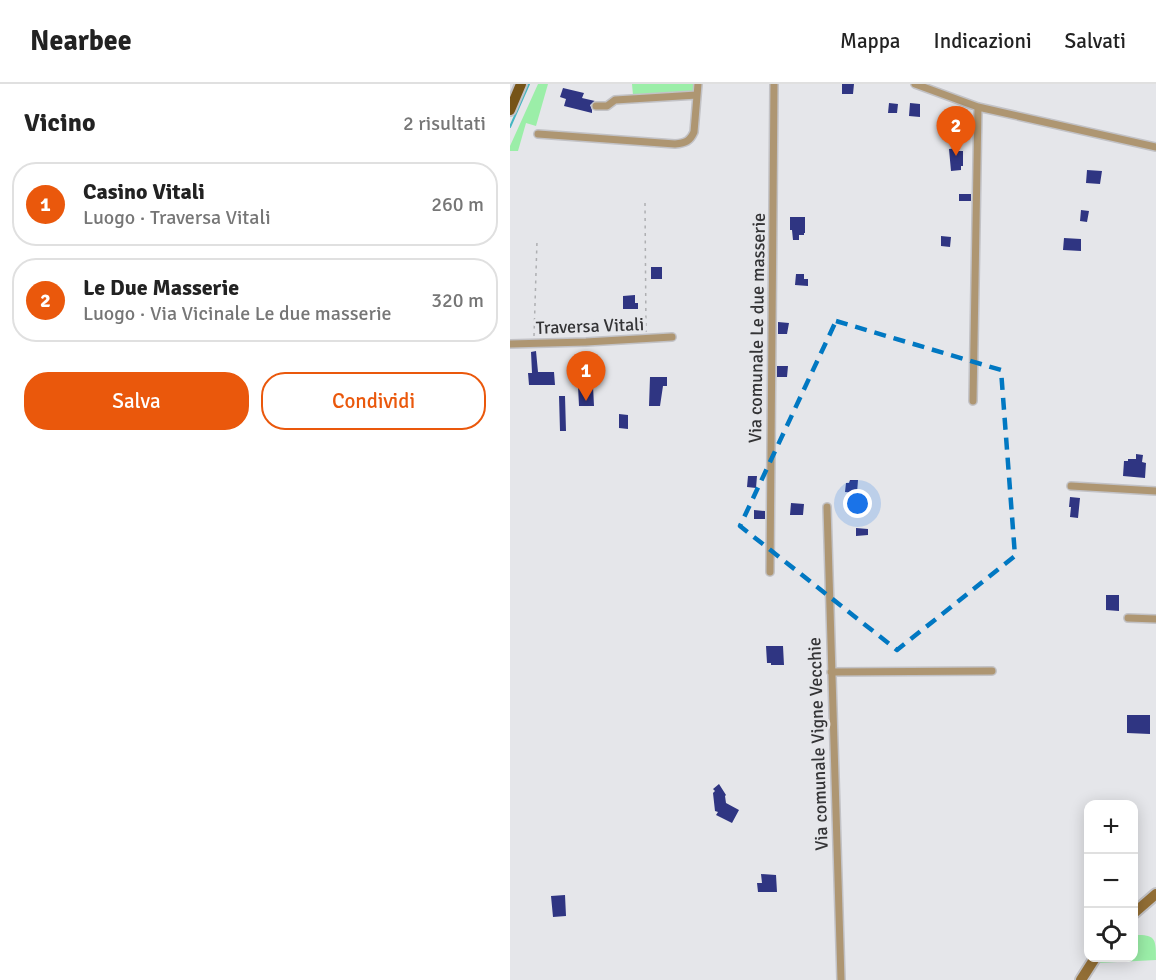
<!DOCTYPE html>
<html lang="it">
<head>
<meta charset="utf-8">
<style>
	:root { --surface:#fff; --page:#f6f6f6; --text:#222; --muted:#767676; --line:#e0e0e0; --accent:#ea580c }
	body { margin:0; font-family:Signika,sans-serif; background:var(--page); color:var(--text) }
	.controls { position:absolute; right:18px; bottom:18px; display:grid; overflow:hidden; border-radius:12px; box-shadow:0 3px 15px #0003 }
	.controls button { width:54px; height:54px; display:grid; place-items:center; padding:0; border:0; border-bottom:2px solid var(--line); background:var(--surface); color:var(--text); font:30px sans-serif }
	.you { position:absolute; left:348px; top:420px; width:21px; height:21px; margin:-15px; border:4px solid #fff; border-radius:50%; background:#1a73e8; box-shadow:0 0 0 9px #1a73e833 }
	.badge { display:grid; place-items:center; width:39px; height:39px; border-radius:50%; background:var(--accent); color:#fff; font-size:20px; font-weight:700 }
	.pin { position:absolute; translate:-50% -50px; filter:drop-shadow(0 2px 3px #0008) }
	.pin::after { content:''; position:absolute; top:32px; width:21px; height:18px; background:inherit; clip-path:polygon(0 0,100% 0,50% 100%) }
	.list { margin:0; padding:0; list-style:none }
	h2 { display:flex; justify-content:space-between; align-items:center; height:78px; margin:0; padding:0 24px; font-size:26px }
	h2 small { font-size:20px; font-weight:400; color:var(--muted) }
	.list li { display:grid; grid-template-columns:39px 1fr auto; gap:18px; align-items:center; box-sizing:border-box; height:84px; margin:0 12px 12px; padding:0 12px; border:2px solid var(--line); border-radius:24px }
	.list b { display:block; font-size:22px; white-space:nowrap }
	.list p { margin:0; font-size:20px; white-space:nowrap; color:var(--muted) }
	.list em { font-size:20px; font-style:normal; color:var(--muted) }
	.actions { display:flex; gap:12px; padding:18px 24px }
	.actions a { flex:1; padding:14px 0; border:2px solid var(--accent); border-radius:24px; text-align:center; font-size:21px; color:var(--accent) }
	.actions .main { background:var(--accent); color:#fff }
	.icon { flex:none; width:33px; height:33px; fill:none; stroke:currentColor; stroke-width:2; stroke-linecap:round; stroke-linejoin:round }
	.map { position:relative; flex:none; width:646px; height:896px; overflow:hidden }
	header { display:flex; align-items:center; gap:36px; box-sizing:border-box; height:84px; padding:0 30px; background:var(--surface); border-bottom:2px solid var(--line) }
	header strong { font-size:28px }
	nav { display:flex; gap:33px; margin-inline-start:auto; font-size:21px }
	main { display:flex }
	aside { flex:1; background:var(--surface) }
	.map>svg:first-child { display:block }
	.green { fill:#9beea8 }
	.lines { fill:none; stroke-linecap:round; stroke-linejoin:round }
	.stream { stroke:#44b6c2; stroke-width:2 }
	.building { fill:#2f3582 }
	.street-casing { stroke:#c2c2c6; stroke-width:10 }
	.secondary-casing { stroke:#c2c2c6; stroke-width:14 }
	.primary-casing { stroke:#c2c2c6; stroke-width:14 }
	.path { stroke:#aeafb2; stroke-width:1.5; stroke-dasharray:3 4.5; stroke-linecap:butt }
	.street { stroke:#ae9672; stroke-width:7 }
	.secondary { stroke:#926e35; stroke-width:10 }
	.primary { stroke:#765418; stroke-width:10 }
	.marked { fill:none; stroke:#0178c2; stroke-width:4.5; stroke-dasharray:12 8; stroke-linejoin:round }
	.labels { text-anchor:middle; stroke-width:6; stroke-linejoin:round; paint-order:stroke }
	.street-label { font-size:18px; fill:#343436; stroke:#e5e6ea }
</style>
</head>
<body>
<header>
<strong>Nearbee</strong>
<nav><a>Mappa</a><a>Indicazioni</a><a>Salvati</a></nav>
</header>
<main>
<aside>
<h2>Vicino<small>2 risultati</small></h2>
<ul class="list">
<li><span class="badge">1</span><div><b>Casino Vitali</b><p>Luogo · Traversa Vitali</p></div><em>260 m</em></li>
<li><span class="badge">2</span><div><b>Le Due Masserie</b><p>Luogo · Via Vicinale Le due masserie</p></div><em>320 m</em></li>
</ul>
<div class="actions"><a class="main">Salva</a><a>Condividi</a></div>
</aside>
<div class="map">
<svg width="646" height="896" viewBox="0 0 646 896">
	<rect width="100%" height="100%" fill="#e5e6ea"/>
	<path class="green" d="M28 0H38L26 42 16 39 8 67H0V62Z
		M122 0H186L183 7 123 11Z
		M578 744V798L574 792 577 745Z
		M624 851C646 850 646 855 646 876L588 879 593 874H624Z"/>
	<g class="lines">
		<path class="stream" d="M0 43 19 0"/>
	</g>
	<path class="building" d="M332 0H344L343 10H332Z
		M53 4 74 9 72 14 85 17 80 21 82 26V29L54 22 56 15 50 13Z
		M379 19 388 20 387 29H378Z
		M400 19 410 20V33L399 32Z
		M448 64V67H453V82H451V86L441 87 439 65Z
		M577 86 592 87 590 100 576 99Z
		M449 110H461V117H449Z
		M571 126 579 127 577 138 570 137Z
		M280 133H295V149H294V151H289V156H283L282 146H280Z
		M431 152 441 153 440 163 431 162Z
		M554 154 571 155V167L553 166Z
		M141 183H152V195H141Z
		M286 190H294V195H298V202L285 201Z
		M125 211V219H128V225H113V212Z
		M268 238 279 239 277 250H268Z
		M26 267 28 288H44L45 301H19L18 289H22L21 268Z
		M267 282H278L277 293H267Z
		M140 293H157V302H153L150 322H139Z
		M68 302H83L84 322H69Z
		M49 312H55L56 347H50Z
		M109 330 118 331V345L109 344Z
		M626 370 633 371 632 378 636 379 635 394 613 392 614 377H618V375H626Z
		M238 392H247L246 404 237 403Z
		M340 396H348L347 409 335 408 336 399H339Z
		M560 413 570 414 568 434 560 433 561 423H559Z
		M281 419 294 420 293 431H280Z
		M244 426 255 427V435H244Z
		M346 444 358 445V451L346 452Z
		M596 511H609V527L596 526Z
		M256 562H273L274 581H261V579H257Z
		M617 631H640V650L617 649Z
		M209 700 216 711 215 712 216 719 229 726 222 739 206 731 208 728 205 727 203 709 205 707 203 705Z
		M251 790 266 791 267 808H248L247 799H252Z
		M55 811 56 832 43 833 41 812Z"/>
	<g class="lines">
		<defs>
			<path id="street" d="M405 0 468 23 646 63
				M86 22H97L105 16 187 11
				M28 50 165 60C176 59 180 57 184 48L188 0
				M0 260 76 258 162 253
				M463 317 468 23
				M561 402 646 407
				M317 423 331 896
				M260 488 264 0
				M618 534 646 535
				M321 588 482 587"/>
			<path id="secondary" d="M624 829 646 810
				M571 896 585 874"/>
			<path id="primary" d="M0 26 11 0"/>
		</defs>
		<use href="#street" class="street-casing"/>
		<use href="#secondary" class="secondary-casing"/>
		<use href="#primary" class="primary-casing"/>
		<path class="path" d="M135 119 136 248
			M24 252 27 157"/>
		<use href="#street" class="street"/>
		<use href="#secondary" class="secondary"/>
		<use href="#primary" class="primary"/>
	</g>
	<path class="marked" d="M326 237 491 286 505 472 387 566 230 442Z"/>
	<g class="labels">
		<g class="street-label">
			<text transform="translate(80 242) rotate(-2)" y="6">Traversa Vitali</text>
			<text transform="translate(247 244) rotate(-89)" y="6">Via comunale Le due masserie</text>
			<text transform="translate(308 660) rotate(-92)" y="6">Via comunale Vigne Vecchie</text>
		</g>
	</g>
</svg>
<div class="controls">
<button>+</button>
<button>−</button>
<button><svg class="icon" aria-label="locate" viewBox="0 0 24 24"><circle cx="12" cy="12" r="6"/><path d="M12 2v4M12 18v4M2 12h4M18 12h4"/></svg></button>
</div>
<div class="you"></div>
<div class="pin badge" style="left:76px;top:317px">1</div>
<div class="pin badge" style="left:446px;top:72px">2</div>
</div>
</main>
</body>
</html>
